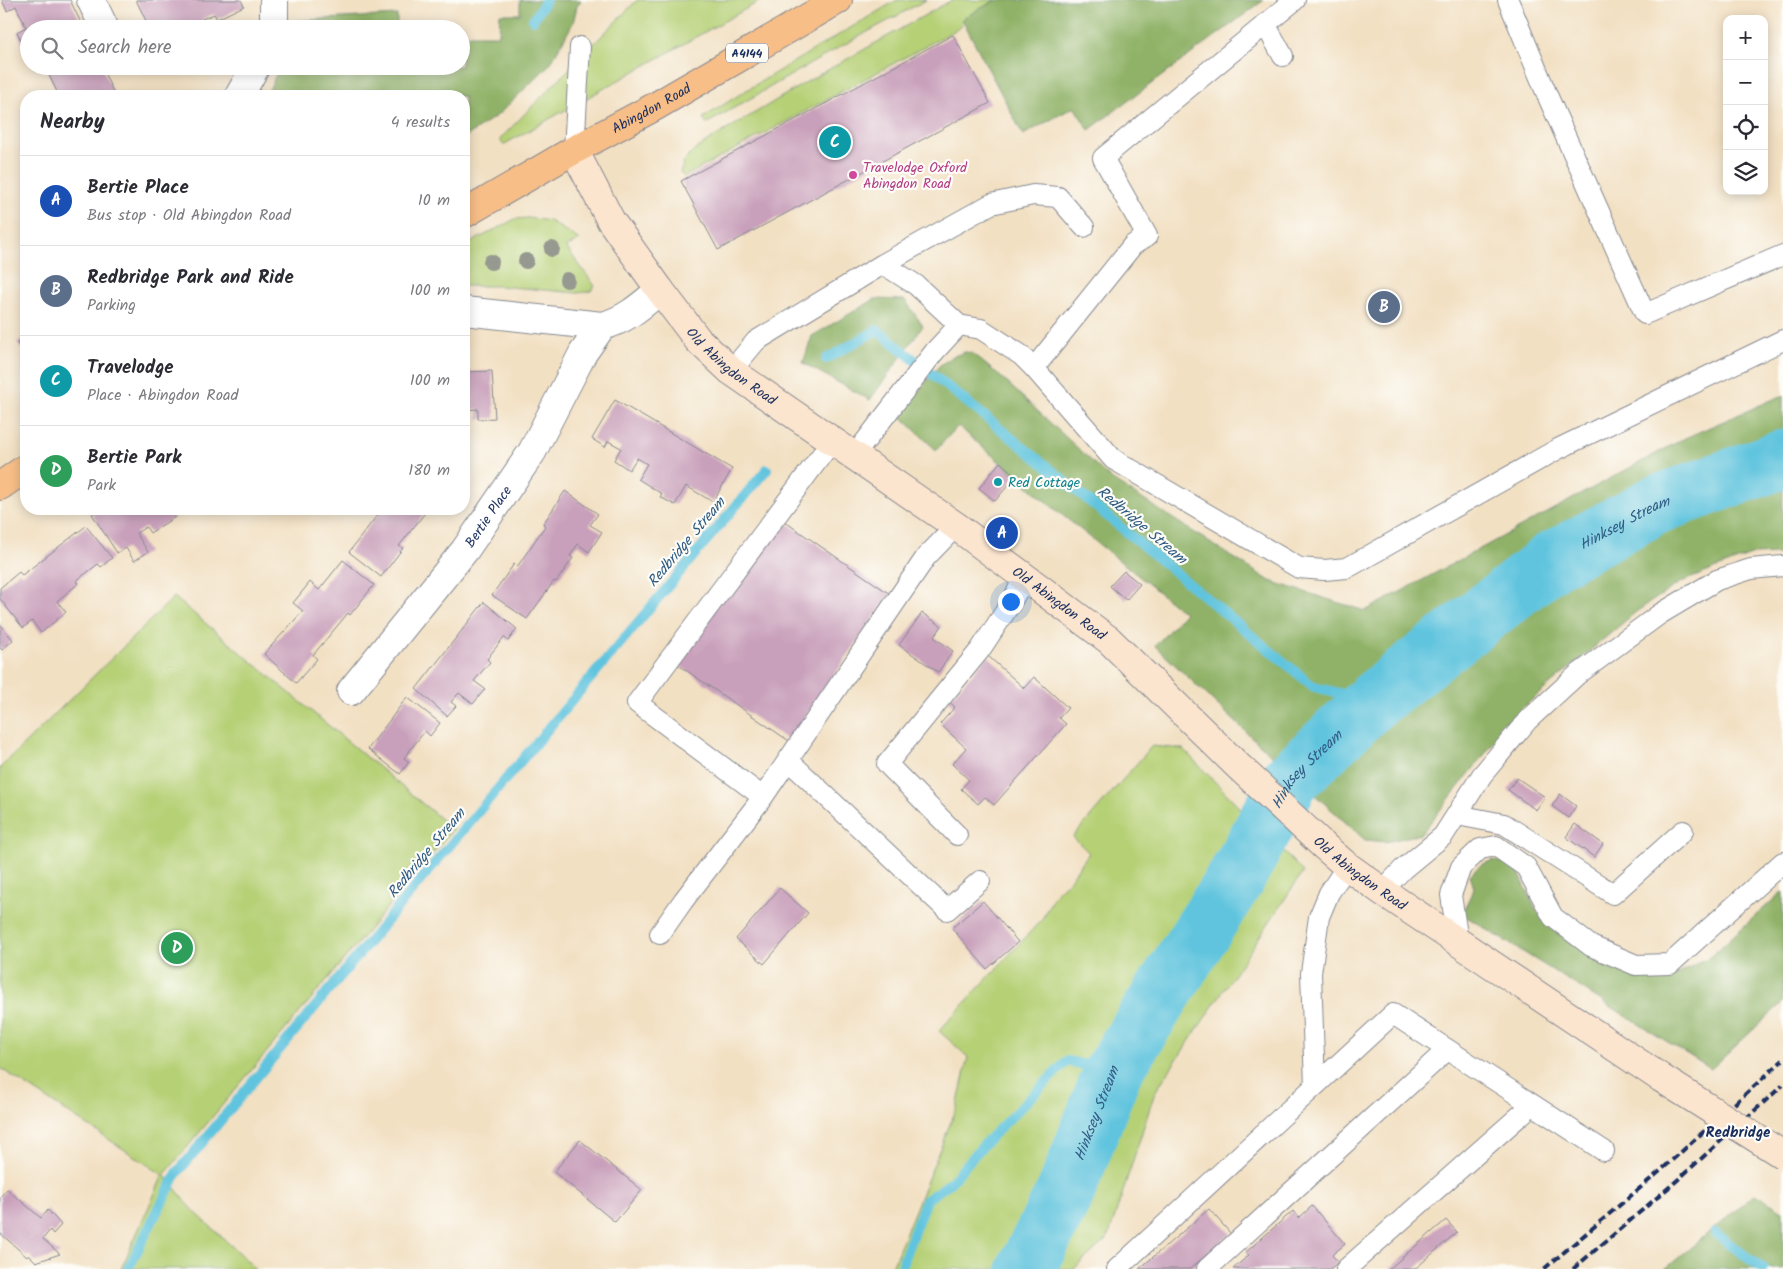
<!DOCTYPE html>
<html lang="en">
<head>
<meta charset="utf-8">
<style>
	:root { --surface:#fff; --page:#f7f7f7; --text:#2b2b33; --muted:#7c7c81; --line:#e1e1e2; --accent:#111827 }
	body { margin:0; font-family:Kalam,sans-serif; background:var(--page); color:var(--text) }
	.controls { position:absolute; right:15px; top:15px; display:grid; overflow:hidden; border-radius:10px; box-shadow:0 2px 12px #0003 }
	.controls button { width:45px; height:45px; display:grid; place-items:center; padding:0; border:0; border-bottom:1px solid var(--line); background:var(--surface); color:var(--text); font:25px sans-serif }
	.you { position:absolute; left:1010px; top:601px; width:18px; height:18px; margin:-12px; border:4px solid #fff; border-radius:50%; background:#1a73e8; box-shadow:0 0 0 8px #1a73e833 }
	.badge { display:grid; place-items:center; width:32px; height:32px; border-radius:50%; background:var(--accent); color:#fff; font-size:16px; font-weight:700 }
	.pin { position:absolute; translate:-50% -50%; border:2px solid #fff; box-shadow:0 1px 5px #0006 }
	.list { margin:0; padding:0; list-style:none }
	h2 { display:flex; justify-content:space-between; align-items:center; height:65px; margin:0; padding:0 20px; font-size:21px }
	h2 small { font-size:16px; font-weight:400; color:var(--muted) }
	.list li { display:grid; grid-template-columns:32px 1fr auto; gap:15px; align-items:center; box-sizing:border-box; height:90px; padding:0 20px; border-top:1px solid var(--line) }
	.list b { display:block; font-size:19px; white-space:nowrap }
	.list p { margin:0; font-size:16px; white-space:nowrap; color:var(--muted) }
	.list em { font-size:16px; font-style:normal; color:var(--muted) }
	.icon { flex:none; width:28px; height:28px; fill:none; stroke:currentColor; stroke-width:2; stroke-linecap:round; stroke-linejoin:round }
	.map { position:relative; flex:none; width:1783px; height:1269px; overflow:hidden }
	.search { position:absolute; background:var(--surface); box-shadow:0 2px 12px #0003; left:20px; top:20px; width:450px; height:55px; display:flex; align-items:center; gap:12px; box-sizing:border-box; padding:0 18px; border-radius:28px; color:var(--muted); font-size:19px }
	.panel { position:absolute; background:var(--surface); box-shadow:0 2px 12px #0003; left:20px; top:90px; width:450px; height:425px; border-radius:20px }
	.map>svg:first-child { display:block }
	.green { fill:#b6d076; stroke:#68806a }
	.forest { fill:#90b267; stroke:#567062 }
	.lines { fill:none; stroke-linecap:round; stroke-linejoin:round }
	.stream { stroke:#60c4de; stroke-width:10 }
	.river { stroke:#60c4de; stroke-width:59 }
	.building { fill:#c9a0bb }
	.lane-casing { stroke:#868890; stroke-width:22 }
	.street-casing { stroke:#868890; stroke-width:30 }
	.secondary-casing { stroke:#868890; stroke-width:30 }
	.primary-casing { stroke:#868890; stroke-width:30 }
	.lane { stroke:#fff; stroke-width:20 }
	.street { stroke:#fff; stroke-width:28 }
	.secondary { stroke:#fce5cf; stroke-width:28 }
	.primary { stroke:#f7be88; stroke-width:28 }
	.rail { stroke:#1b2f5e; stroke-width:4; stroke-dasharray:8 4; stroke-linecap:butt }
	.secondary-bridge-casing { stroke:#868890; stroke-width:30; stroke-linecap:butt }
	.secondary-bridge { stroke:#fce5cf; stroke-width:28 }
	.tree { fill:#96998f }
	.hotel-dot { fill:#d1479c; stroke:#fdfcf7; stroke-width:2 }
	.culture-dot { fill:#0f9aa8; stroke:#fdfcf7; stroke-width:2 }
	.labels { text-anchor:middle; stroke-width:4.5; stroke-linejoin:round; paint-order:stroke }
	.shield { fill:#fdfcf7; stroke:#5f6c8c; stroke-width:1 }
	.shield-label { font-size:12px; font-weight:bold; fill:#1b2f5e }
	.street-label { font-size:14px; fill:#1b2f5e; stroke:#fdfcf7 }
	.hotel-label { font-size:14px; fill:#b23c85; stroke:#fdfcf7; text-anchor:start }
	.culture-label { font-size:14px; fill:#0d838f; stroke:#fdfcf7; text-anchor:start }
	.water-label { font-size:15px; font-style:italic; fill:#305c84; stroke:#fdfcf7 }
	.neighbourhood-label { font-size:15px; font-weight:bold; fill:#1b2f5e; stroke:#fdfcf7 }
</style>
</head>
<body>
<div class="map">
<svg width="1783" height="1269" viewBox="0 0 1783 1269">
	<rect width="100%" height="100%" fill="#fdfcf7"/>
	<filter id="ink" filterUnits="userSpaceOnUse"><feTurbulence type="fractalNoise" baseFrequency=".02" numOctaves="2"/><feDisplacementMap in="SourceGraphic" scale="10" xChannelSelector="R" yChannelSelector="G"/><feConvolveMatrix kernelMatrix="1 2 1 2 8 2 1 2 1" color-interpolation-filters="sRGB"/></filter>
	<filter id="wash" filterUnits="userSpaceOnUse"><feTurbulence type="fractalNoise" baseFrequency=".0096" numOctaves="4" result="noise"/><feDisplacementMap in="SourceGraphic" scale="20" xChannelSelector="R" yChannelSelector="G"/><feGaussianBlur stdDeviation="1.12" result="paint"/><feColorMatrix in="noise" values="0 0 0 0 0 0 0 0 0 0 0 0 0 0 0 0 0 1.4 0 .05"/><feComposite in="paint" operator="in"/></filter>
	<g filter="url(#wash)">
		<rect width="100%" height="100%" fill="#f2e0c3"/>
		<path class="green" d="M637 0H762L503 145 500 139Z
			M897 0H926L840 47 706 124 703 118 745 91Z
			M952 0H996L962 19 961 27 684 177 680 173 684 161 695 150 713 138 810 80Z
			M528 218 550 221 580 240 566 247 595 286 591 291 578 293 498 286H464V246L515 219Z
			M174 597 453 829 164 1175 194 1211 256 1269H121L163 1175 0 1068V768Z
			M1152 746 1183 749 1303 872 1155 1092 1108 1238 1074 1269H891L957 1107 968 1057 939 1031 1042 919 1055 894 1068 882 1089 853 1073 837Z"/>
		<path class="forest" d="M520 0H581L577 6 573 23 550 64 499 114 464 138V96H260L269 90 280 66H461V35H499L500 14H520Z
			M996 0H1264L1089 130 1074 107 1023 135 962 19Z
			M397 15V29H288L289 21Z
			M875 299 905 300 923 326 870 400 803 363 812 336Z
			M965 352 972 353 1002 378 1111 479 1270 581 1365 611 1685 438 1783 395V554L1751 555 1681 582 1637 611 1520 710 1421 834 1385 842 1365 840 1260 745 1155 646 1185 613 1051 506 958 426 936 450 899 415 939 366 951 357Z
			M1493 860 1508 864 1519 873 1535 908 1548 926 1587 952 1635 978 1677 974 1711 956 1783 891V1002L1711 1069 1462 914 1474 888 1470 875 1481 865Z
			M1755 1194 1783 1211V1269H1665Z"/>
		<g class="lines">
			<path class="stream" d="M533 20 546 0
				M826 359 877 330 1044 464 1314 687 1373 701
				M1715 1233 1763 1269
				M128 1269 177 1173 409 894 767 469
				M902 1269 904 1258 926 1200 950 1183 987 1141 1067 1061 1113 1071"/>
			<path class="river" id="s1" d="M1026 1269 1066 1191 1113 1071 1237 876 1291 779 1373 701 1552 561 1656 505 1783 459"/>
		</g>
		<g id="blocks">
			<path class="building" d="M2 0H70L84 29H29V57L17 32 26 27 16 6 7 11Z
				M136 0H241L244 6 217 19 214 14 202 19 205 25 197 29H150Z
				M953 35 990 103 718 250 681 181Z
				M51 66H101L115 96H59L46 69Z
				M26 335V355L17 343Z
				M492 371 495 418 478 419V409L464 410V372Z
				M615 400 732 469 713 502 686 486 675 505 660 497 662 494 638 479 647 464 637 458 629 470 614 460 621 448 608 441 605 447 592 439Z
				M1000 462 1016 476 995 501 979 488Z
				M565 491 598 514 590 525 602 532 589 552 578 544 570 556 573 558 556 582 554 581 527 619 492 595 514 564 517 567 545 526 543 524Z
				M100 509H178L172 513 175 517 150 533 146 527 136 533 148 552 134 561 126 548 117 553 92 514Z
				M382 509H428L399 546 403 548 381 577 349 552Z
				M778 517 890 594 789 741 677 664Z
				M86 526 112 558 101 567 98 564 76 581 79 583 57 601 66 612 41 633 32 621 23 628 0 599V588L19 572 22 575Z
				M343 560 374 585 350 615 348 613 313 655 317 659 296 683 264 654 303 611 293 603 310 582 319 590Z
				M1124 571 1140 584 1126 600 1110 586Z
				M484 602 517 629 508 641 504 637 487 659 490 662 474 681 485 689 473 704 459 693 451 702 456 706 447 716 416 689Z
				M922 613 942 626 934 637 953 651 938 672 899 645Z
				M0 624 13 640 2 650 0 648Z
				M988 656 1024 688 1034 677 1068 708 1059 718 1066 724 994 805 985 797 978 804 961 789 969 780 952 764 966 748 940 724 955 707 948 701Z
				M407 697 440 723 430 736 425 731 413 746 404 758 409 762 400 774 368 749Z
				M1517 778 1545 797 1536 810 1508 790Z
				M1560 794 1576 806 1568 818 1552 806Z
				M1575 824 1603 844 1594 857 1566 837Z
				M780 888 808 913 764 964 736 939Z
				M983 901 1018 942 987 969 952 928Z
				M580 1140 642 1190 615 1222 554 1172Z
				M7 1189 41 1218 48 1210 61 1225 53 1234 50 1230 43 1239 60 1254 36 1262 29 1255 27 1257 0 1233V1197Z
				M1312 1206 1345 1244 1332 1255 1338 1262 1330 1269H1233L1249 1255 1246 1252 1293 1211 1299 1218Z
				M1209 1209 1231 1234 1190 1269H1139Z
				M1446 1220 1457 1232 1415 1269H1389Z"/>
		</g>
	</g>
	<g filter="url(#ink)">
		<use href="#blocks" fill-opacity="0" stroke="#868890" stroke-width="1"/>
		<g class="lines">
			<defs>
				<path id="lane" d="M1508 0 1548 97 1645 314 1783 255
					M1265 24 1283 56
					M574 150 580 47
					M883 264 916 285 959 325 981 329 1021 355 1034 368 1113 459 1299 568 1324 570 1347 568 1558 449 1783 340
					M1034 368 1133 245 1147 236 1103 158 1295 0
					M731 371 756 341 883 264 991 204 1033 195 1058 197 1084 227
					M832 441 637 703 763 797 926 557 956 526
					M854 456 935 351 959 325
					M788 760 947 910 980 881
					M1457 815 1504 824 1613 894 1683 831
					M957 835 887 764 980 650 1009 606 1025 577
					M1382 891 1403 869 1443 836 1482 775 1527 721 1577 675 1660 614 1717 580 1751 569 1783 566
					M660 934 683 901 763 797
					M1458 942 1451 895 1461 867 1480 849 1496 846 1526 867 1553 917 1591 946 1636 965 1670 964 1783 862
					M1315 1086 1393 1014 1604 1151
					M1117 1269 1315 1086 1311 973 1319 917 1329 893 1347 866
					M1207 1269 1447 1050
					M1346 1269 1532 1105"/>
				<g id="street">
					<path d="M91 0 105 29"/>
					<path d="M274 29V0"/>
					<path d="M239 96 256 66"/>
					<path d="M464 311 602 326C626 320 642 305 660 290"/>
					<path id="s2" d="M351 691 465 550 532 452 583 353 602 326"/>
				</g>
				<g id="secondary">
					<path id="s3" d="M574 150 611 221 660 290 698 340 731 371 956 526 1109 640 1238 766 1325 847 1347 866 1382 891 1661 1078"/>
				</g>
				<g id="primary">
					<path id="s4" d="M464 214 574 150 656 106 838 0"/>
					<path d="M0 486 26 468"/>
				</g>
			</defs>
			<use href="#lane" class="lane-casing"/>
			<use href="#street" class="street-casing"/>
			<use href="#secondary" class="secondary-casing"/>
			<use href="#primary" class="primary-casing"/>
			<use href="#lane" class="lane"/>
			<use href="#street" class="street"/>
			<use href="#secondary" class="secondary"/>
			<use href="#primary" class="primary"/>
			<path class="rail" d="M1544 1269 1659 1172 1783 1060
				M1573 1269 1673 1184 1783 1085"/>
			<defs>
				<path id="secondary-bridge" d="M1661 1078 1783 1155"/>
			</defs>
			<use href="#secondary-bridge" class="secondary-bridge-casing"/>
			<use href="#secondary-bridge" class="secondary-bridge"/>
		</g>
		<g class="tree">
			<circle cx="552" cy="249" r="8"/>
			<circle cx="526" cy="261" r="8"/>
			<circle cx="491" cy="262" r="8"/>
			<circle cx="567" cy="280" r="8"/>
		</g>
	</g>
	<circle class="hotel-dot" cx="853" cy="175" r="5"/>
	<circle class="culture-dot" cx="998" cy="482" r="5"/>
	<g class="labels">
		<rect class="shield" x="726" y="43.5" width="42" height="19" rx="4"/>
		<g class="shield-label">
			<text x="747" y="57">A4144</text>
		</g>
		<g class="street-label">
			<text dy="5" stroke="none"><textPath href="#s4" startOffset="215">Abingdon Road</textPath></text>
			<text dy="5" stroke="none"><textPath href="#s3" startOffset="270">Old Abingdon Road</textPath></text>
			<text dy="5" stroke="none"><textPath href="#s2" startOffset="222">Bertie Place</textPath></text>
			<text dy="5" stroke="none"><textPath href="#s3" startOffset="675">Old Abingdon Road</textPath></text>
			<text dy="5" stroke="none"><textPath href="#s3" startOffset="1080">Old Abingdon Road</textPath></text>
		</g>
		<g class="hotel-label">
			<text x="863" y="172">Travelodge Oxford<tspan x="863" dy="16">Abingdon Road</tspan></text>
		</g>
		<g class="culture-label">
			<text x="1008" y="487">Red Cottage</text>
		</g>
		<g class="water-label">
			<text dy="5" stroke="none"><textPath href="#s1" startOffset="981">Hinksey Stream</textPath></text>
			<text transform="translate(1142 525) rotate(40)" y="5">Redbridge Stream</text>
			<text transform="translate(686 542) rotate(-50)" y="5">Redbridge Stream</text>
			<text dy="5" stroke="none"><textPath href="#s1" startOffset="576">Hinksey Stream</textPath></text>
			<text transform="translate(426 853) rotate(-50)" y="5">Redbridge Stream</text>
			<text dy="5" stroke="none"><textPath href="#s1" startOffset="171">Hinksey Stream</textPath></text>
		</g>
		<g class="neighbourhood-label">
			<text x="1738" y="1137">Redbridge</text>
		</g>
	</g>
</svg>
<div class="controls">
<button>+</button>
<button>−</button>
<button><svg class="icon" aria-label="locate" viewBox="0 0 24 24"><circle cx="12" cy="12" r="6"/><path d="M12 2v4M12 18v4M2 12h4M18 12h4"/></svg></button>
<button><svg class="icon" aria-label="layers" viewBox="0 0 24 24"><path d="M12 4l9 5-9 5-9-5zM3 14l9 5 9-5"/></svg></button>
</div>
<div class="you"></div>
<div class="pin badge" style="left:1002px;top:533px;background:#1a4fb4">A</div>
<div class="pin badge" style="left:1384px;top:307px;background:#5c6f8a">B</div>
<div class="pin badge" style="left:835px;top:142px;background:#0f9aa8">C</div>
<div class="pin badge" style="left:177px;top:948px;background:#2e9e5b">D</div>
<div class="search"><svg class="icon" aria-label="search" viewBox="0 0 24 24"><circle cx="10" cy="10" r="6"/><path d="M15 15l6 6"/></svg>Search here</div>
<section class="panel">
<h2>Nearby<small>4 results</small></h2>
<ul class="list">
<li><span class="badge" style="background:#1a4fb4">A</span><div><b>Bertie Place</b><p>Bus stop · Old Abingdon Road</p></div><em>10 m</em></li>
<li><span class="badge" style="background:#5c6f8a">B</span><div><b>Redbridge Park and Ride</b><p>Parking</p></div><em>100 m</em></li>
<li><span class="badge" style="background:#0f9aa8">C</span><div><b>Travelodge</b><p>Place · Abingdon Road</p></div><em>100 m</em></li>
<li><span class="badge" style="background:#2e9e5b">D</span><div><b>Bertie Park</b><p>Park</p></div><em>180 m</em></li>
</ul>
</section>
</div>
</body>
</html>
